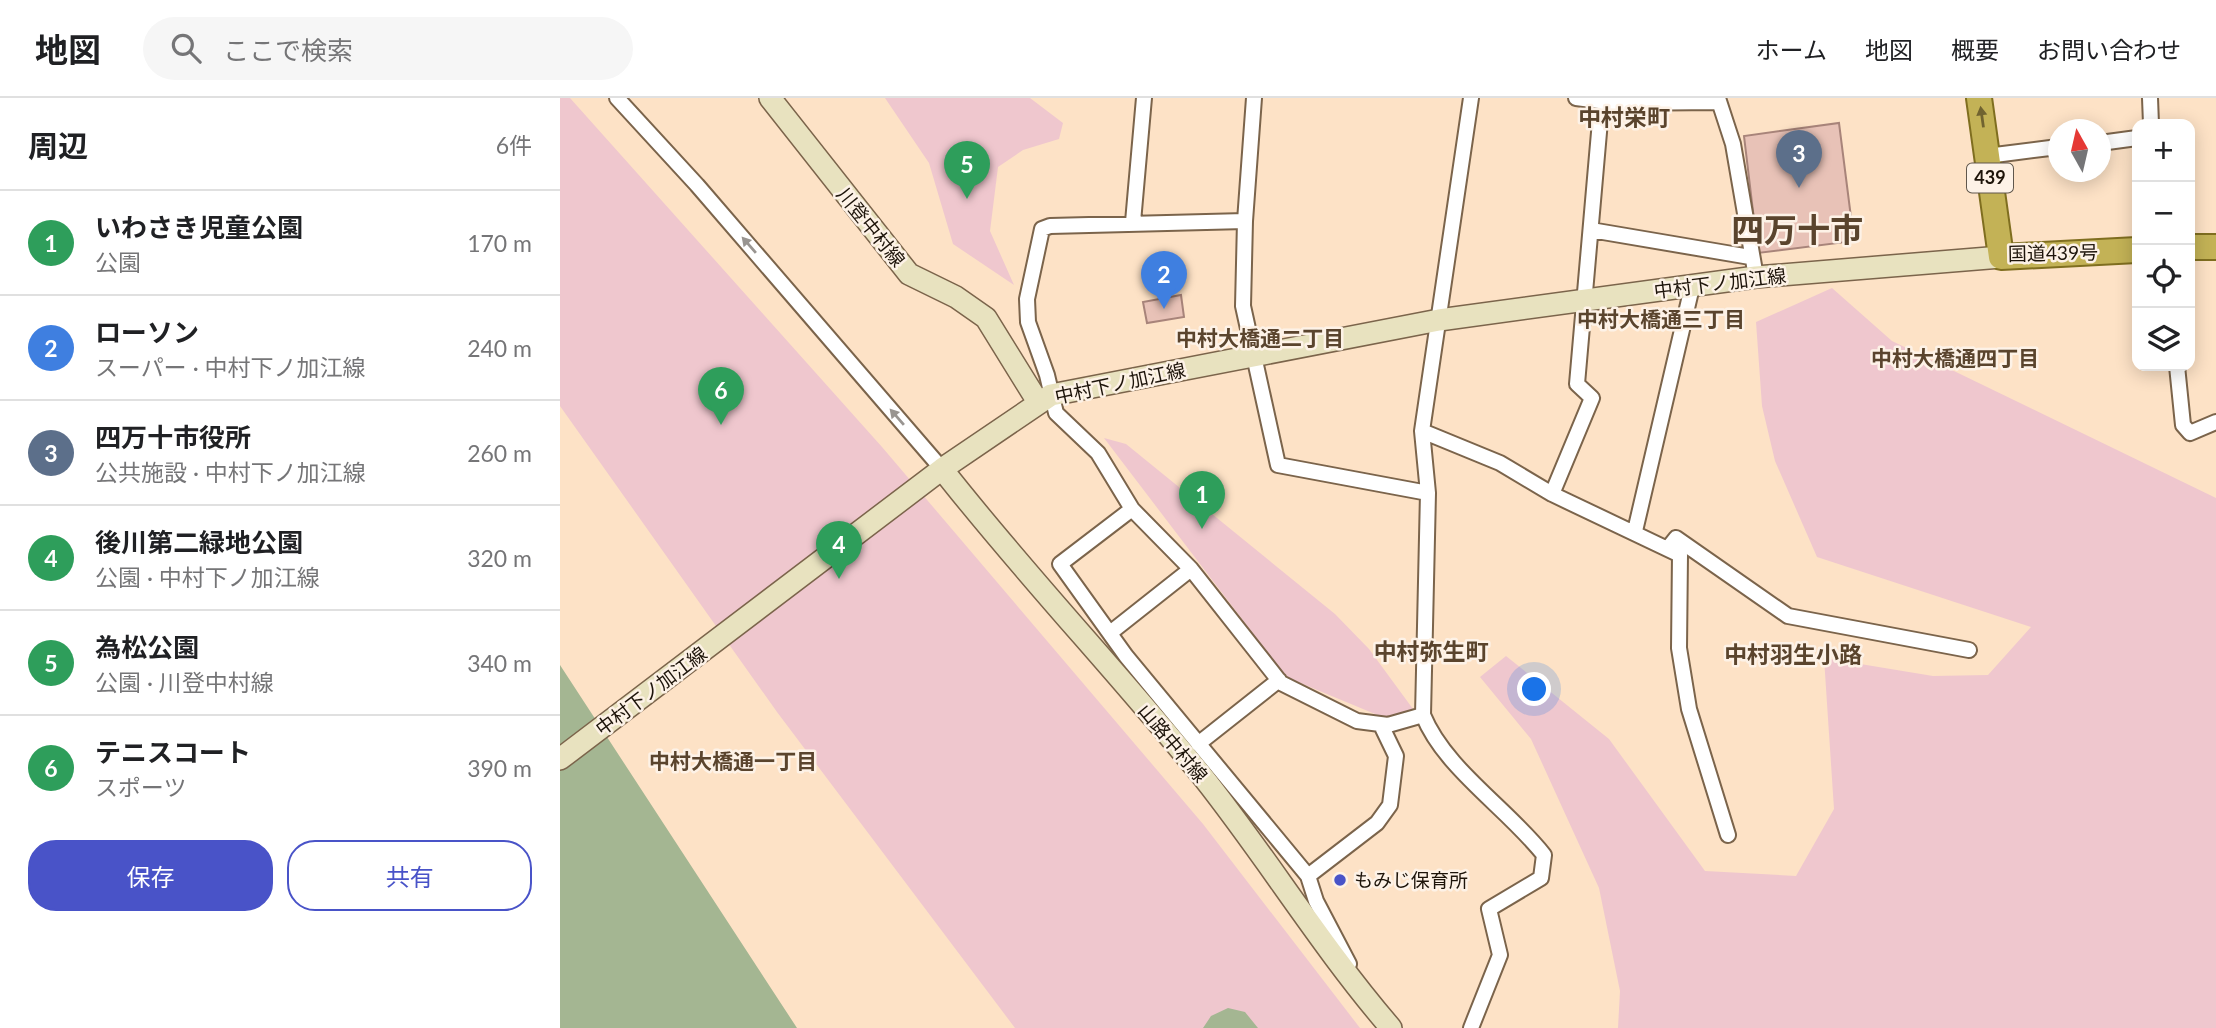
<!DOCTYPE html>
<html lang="ja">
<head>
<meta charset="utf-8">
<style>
	:root { --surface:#fff; --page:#f6f6f6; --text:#202124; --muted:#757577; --line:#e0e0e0; --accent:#4953c8 }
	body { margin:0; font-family:Lato,"Noto Sans JP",sans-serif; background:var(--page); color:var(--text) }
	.controls { position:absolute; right:21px; top:21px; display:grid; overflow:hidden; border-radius:14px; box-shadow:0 4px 18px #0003 }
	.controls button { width:63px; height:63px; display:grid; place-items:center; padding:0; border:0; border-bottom:2px solid var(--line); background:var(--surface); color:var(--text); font:35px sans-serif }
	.compass { position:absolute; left:1488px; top:21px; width:63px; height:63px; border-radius:50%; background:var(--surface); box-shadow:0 4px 18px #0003; rotate:352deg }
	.you { position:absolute; left:975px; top:592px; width:24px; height:24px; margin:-18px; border:5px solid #fff; border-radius:50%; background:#1a73e8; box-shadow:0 0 0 10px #1a73e833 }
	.badge { display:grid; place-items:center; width:46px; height:46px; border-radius:50%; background:var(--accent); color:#fff; font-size:23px; font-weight:700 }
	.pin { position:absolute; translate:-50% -58px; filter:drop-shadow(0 2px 4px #0008) }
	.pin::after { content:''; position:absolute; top:37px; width:24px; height:21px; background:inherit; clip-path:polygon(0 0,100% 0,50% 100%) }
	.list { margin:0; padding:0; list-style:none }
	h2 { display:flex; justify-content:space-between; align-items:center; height:91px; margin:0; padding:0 28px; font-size:30px }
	h2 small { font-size:23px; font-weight:400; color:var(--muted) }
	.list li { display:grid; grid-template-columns:46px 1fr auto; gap:21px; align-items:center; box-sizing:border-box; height:105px; padding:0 28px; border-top:2px solid var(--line) }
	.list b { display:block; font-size:26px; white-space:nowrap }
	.list p { margin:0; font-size:23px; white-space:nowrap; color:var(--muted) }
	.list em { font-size:23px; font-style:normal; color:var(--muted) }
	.actions { display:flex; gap:14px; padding:21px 28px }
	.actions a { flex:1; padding:16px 0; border:2px solid var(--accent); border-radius:28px; text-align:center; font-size:24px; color:var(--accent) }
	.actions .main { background:var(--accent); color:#fff }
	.icon { flex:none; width:38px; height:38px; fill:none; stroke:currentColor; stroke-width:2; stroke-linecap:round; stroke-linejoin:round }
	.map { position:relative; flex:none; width:1656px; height:930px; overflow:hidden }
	header { display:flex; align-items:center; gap:42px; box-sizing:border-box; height:98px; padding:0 35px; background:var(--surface); border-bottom:2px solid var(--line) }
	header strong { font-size:33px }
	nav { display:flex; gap:38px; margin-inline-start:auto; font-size:24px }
	.search { width:490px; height:63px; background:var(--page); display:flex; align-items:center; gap:18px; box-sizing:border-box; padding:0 24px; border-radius:38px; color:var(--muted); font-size:26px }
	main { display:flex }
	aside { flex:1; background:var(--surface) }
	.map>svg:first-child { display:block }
	.green { fill:#efc7ce }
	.water { fill:#a4b692 }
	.building { fill:#e8c2b7; stroke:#a8847a; stroke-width:2 }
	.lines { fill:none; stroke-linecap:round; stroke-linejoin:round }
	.minor-casing { stroke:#7b644b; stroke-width:18 }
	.secondary-casing { stroke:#7b644b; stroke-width:24 }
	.trunk-casing { stroke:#7f6e1f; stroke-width:28 }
	.minor { stroke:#fff; stroke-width:14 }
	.secondary { stroke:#e8e2bf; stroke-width:21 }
	.trunk { stroke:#c3b256; stroke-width:24 }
	.oneway { fill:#706330 }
	.oneway2 { fill:#999591 }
	.poi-dot { fill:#4953c8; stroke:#fdf2e7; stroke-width:2.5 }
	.labels { text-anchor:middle; stroke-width:5; stroke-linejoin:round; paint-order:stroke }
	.shield { fill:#fdf2e7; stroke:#60574c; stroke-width:2 }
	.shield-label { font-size:18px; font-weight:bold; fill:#1d140a }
	.street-label { font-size:19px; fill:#1d140a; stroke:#fdf2e7 }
	.poi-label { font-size:19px; fill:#1d140a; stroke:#fdf2e7; text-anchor:start }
	.neighbourhood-label { font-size:21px; font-weight:bold; fill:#5a442d; stroke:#fdf2e7 }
	.quarter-label { font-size:23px; font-weight:bold; fill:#5a442d; stroke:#fdf2e7 }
	.town-label { font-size:33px; font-weight:bold; fill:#5a442d; stroke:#fdf2e7 }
</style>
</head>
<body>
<header>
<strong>地図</strong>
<div class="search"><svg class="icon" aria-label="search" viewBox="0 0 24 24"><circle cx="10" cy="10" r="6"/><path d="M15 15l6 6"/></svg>ここで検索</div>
<nav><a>ホーム</a><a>地図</a><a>概要</a><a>お問い合わせ</a></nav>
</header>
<main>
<aside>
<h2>周辺<small>6件</small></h2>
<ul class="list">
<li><span class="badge" style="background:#2e9e5b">1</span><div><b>いわさき児童公園</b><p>公園</p></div><em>170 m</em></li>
<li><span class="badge" style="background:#3f7fe0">2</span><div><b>ローソン</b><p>スーパー · 中村下ノ加江線</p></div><em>240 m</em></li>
<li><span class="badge" style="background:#5c6f8a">3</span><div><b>四万十市役所</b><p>公共施設 · 中村下ノ加江線</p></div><em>260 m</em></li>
<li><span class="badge" style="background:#2e9e5b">4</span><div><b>後川第二緑地公園</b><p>公園 · 中村下ノ加江線</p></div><em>320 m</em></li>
<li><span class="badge" style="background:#2e9e5b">5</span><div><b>為松公園</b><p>公園 · 川登中村線</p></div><em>340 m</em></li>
<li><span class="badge" style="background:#2e9e5b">6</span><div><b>テニスコート</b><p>スポーツ</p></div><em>390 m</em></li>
</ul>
<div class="actions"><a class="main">保存</a><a>共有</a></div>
</aside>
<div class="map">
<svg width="1656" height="930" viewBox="0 0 1656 930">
	<rect width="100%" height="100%" fill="#fde2c6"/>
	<path class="green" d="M0 0H10L322 349 643 726 800 930H455L217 614 0 308Z
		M325 0H470L503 25 499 41 463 52 438 69 430 133 454 187 393 146 369 65Z
		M1272 190 1332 243 1656 400V930H1058L1060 893 1039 790 971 641 920 579 946 558 1049 641 1145 773 1236 778 1274 711 1264 560 1373 578 1428 577 1471 529 1257 459 1215 363 1202 308 1196 224Z
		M544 340 566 346 775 516 809 551 853 611 827 621 726 579Z"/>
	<path class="water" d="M0 567 237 930H0Z
		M668 910 685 914 698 930H643L651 918Z"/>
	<path class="building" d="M1279 25 1294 143 1198 155 1184 38Z
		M621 197 624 219 587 225 583 204Z"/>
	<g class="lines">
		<defs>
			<path id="minor" d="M57 0 137 87 382 371
				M694 0 685 123 683 208 718 367 868 395
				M911 0 862 333 868 395 863 617C885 671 947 710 984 757L981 780 929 811 940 857 911 930
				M1016 0 1055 5 1157 4
				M1158 0 1173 46 1196 179
				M1590 0 1591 26
				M1540 45 1577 40
				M1427 58 1498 49
				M685 123 490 128 482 131 467 201 468 224 487 277 496 315 538 355 572 411 631 471 721 585 797 623 828 627 863 617
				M573 124 584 0
				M1031 132 1190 159
				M1617 268 1623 327 1630 335 1656 324
				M862 333 940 365 992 396 1120 457 1119 550 1129 611 1168 737
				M992 396 1032 300 1017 286 1042 0
				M572 411 500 466 566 558 748 778 756 803 789 866
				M1075 433 1132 189
				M1108 450 1116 440 1228 518 1409 552
				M550 535 631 471
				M638 646 719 582
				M748 778 817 725 830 707 836 658 821 627"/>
			<path id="secondary" d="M210 0 349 176 396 199 426 220 478 304
				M382 371C465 477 558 574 643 679 708 761 762 850 831 930
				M0 661 382 371 491 297 879 222 1196 179 1441 159"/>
			<path id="trunk" d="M1419 0 1441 159 1577 152
				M1630 149H1656"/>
		</defs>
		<use href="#minor" class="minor-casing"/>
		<use href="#secondary" class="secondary-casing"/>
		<use href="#trunk" class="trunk-casing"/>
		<use href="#minor" class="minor"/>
		<use href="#secondary" class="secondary"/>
		<use href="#trunk" class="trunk"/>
	</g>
	<defs><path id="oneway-solid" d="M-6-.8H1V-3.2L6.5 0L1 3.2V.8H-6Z" transform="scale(1.75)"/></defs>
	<use class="oneway" href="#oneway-solid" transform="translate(1422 19) rotate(-98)"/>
	<g class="oneway2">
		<use href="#oneway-solid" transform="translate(189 147) rotate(-131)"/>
		<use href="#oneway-solid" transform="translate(337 319) rotate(-131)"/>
	</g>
	<circle class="poi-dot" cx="780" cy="782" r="7"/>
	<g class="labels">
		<rect class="shield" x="1407" y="65.5" width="46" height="29" rx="5"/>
		<g class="shield-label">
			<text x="1430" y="86">439</text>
		</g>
		<g class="street-label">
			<text transform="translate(311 129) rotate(51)" y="7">川登中村線</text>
			<text transform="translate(1493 155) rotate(-1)" y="7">国道439号</text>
			<text transform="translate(1160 185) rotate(-7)" y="7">中村下ノ加江線</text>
			<text transform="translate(560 285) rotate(-12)" y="7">中村下ノ加江線</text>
			<text transform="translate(91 593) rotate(-37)" y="7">中村下ノ加江線</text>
			<text transform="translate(613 645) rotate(50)" y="7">山路中村線</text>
		</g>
		<g class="poi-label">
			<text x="794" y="789">もみじ保育所</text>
		</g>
		<g class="neighbourhood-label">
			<text x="1101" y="229">中村大橋通三丁目</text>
			<text x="700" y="248">中村大橋通二丁目</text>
			<text x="1395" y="268">中村大橋通四丁目</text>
			<text x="173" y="671">中村大橋通一丁目</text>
		</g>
		<g class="quarter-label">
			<text x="1064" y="28">中村栄町</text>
			<text x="871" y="562">中村弥生町</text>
			<text x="1233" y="565">中村羽生小路</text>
		</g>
		<g class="town-label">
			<text x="1237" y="144">四万十市</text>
		</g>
	</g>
</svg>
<div class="controls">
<button>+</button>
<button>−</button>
<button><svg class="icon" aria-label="locate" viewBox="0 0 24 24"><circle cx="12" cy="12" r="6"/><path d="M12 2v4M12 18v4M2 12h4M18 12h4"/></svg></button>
<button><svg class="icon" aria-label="layers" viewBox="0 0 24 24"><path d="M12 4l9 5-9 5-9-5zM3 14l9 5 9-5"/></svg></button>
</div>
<svg class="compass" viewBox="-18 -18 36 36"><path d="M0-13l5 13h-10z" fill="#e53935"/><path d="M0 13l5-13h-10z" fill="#757577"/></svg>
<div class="you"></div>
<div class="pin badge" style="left:642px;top:431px;background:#2e9e5b">1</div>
<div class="pin badge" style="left:604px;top:211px;background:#3f7fe0">2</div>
<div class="pin badge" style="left:1239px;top:90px;background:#5c6f8a">3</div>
<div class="pin badge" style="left:279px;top:481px;background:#2e9e5b">4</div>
<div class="pin badge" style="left:407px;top:101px;background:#2e9e5b">5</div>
<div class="pin badge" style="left:161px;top:327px;background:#2e9e5b">6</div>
</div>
</main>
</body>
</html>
